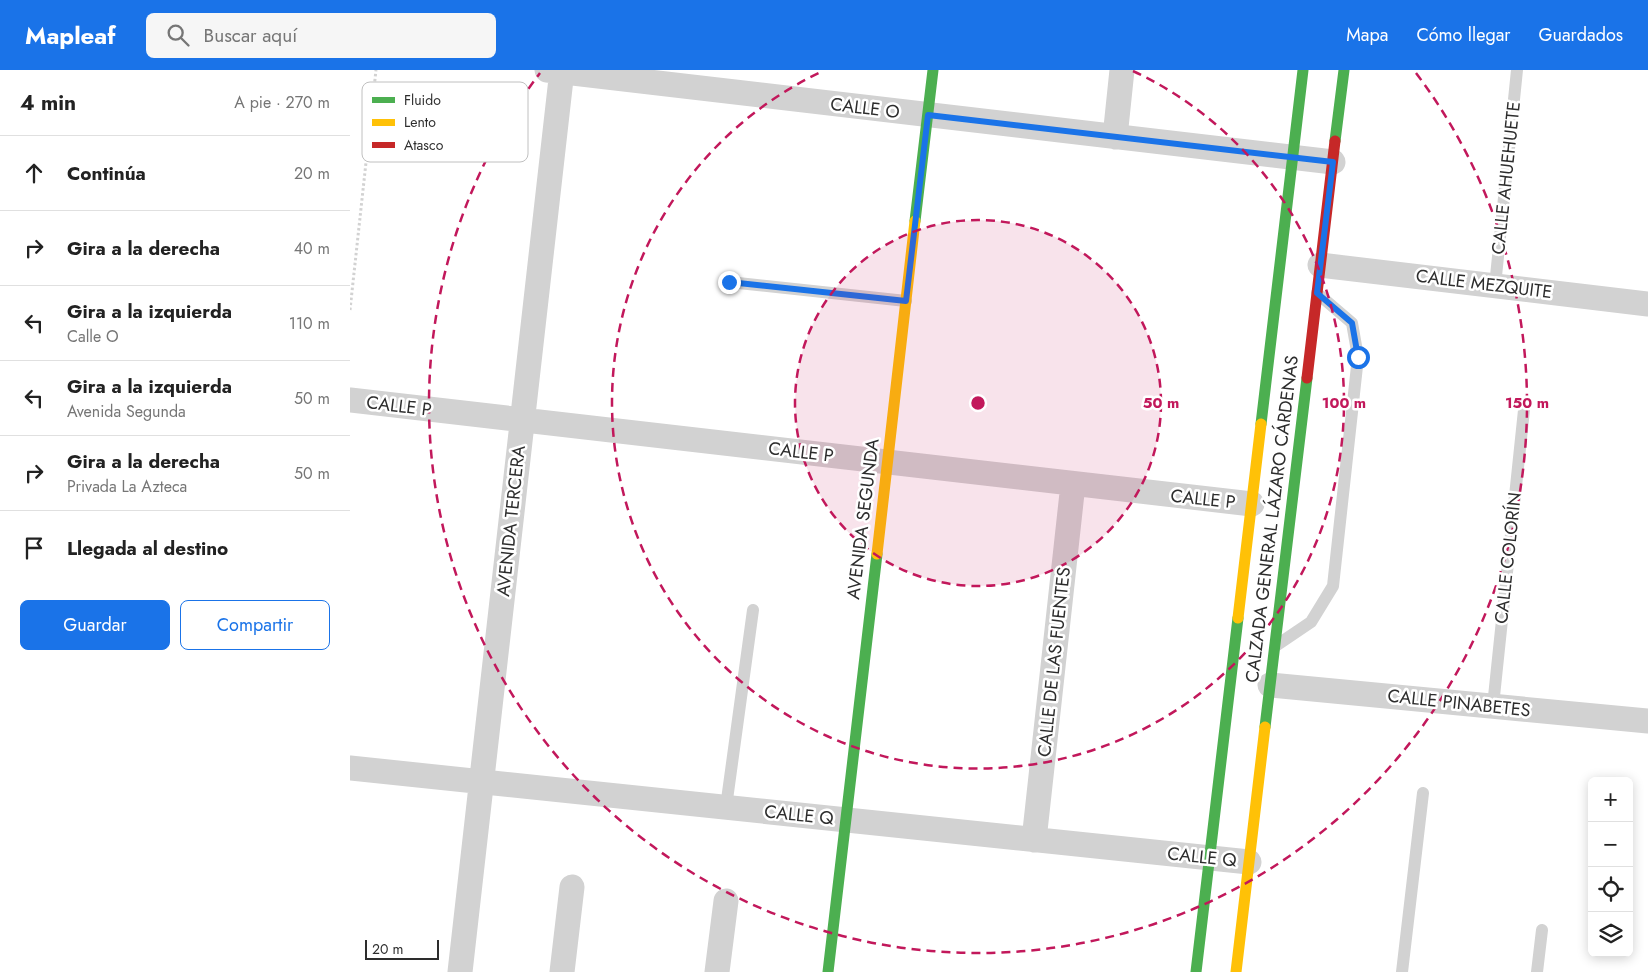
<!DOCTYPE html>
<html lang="es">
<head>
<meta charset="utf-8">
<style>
	:root { --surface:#fff; --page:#f6f6f6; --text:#222; --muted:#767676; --line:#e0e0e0; --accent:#1a73e8 }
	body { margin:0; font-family:Jost,sans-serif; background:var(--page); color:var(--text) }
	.controls { position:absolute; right:15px; bottom:15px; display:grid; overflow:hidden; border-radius:8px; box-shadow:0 2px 12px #0003 }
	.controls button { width:45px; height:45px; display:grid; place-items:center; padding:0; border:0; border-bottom:1px solid var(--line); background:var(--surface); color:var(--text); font:25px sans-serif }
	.scale { position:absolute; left:15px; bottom:12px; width:74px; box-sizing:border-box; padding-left:5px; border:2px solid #2d2d2d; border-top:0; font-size:14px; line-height:18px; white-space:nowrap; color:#2d2d2d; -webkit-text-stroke:4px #fff; paint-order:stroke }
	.stop { position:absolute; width:15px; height:15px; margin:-11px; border:4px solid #1a73e8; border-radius:50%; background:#fff }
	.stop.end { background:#1a73e8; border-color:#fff; box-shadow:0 1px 5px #0008 }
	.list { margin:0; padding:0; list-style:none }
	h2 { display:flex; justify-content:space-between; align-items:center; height:65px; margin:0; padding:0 20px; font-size:21px }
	h2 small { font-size:16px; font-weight:400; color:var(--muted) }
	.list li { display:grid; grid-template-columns:32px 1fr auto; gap:15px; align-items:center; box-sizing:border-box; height:75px; padding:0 20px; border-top:1px solid var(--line) }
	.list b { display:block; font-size:19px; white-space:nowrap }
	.list p { margin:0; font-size:16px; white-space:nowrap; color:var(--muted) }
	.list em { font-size:16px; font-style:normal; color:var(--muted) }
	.actions { display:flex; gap:10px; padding:15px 20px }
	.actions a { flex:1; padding:11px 0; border:1px solid var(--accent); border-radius:8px; text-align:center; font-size:18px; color:var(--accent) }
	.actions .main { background:var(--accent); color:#fff }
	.icon { flex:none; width:28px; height:28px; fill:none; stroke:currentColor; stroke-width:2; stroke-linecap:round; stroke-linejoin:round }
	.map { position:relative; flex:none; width:1298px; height:902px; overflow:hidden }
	header { display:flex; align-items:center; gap:30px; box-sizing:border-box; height:70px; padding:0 25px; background:var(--accent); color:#fff }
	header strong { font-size:24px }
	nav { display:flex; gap:28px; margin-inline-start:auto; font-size:18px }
	.search { width:350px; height:45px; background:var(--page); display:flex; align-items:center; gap:12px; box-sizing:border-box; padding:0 18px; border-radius:8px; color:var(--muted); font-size:19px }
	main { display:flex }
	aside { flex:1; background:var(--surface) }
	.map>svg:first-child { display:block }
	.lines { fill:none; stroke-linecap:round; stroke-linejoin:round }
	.path { stroke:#d2d2d2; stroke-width:3; stroke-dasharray:2.5 2.5; stroke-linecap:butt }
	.lane { stroke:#d2d2d2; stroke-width:12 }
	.street { stroke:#d2d2d2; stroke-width:25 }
	.fast { stroke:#4caf50; stroke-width:11 }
	.slow { stroke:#ffc107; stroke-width:11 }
	.jam { stroke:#c62828; stroke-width:11 }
	.route { stroke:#1a73e8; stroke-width:6 }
	.ring { fill:none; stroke:#c2185b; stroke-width:2.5; stroke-dasharray:9 6 }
	.labels { text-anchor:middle; stroke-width:5; stroke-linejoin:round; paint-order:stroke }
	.street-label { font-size:18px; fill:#2d2d2d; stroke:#fff }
	.key { fill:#fff; stroke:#c0c0c0; stroke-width:1 }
	.key-label { font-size:14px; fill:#2d2d2d }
	.centre { fill:#c2185b; stroke:#fff; stroke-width:2.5 }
	.ring-label { font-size:15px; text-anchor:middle; font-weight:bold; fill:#c2185b; stroke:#fff; stroke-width:5; stroke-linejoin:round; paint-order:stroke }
</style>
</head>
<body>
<header>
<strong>Mapleaf</strong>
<div class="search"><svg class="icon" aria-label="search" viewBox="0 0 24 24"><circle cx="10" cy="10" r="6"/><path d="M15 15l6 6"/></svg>Buscar aquí</div>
<nav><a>Mapa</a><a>Cómo llegar</a><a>Guardados</a></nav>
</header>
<main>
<aside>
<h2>4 min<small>A pie · 270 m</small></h2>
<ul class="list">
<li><svg class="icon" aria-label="ahead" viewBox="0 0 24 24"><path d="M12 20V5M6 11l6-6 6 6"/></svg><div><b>Continúa</b></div><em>20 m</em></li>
<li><svg class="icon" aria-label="right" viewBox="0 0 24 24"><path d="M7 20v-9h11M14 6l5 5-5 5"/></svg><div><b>Gira a la derecha</b></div><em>40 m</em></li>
<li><svg class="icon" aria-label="left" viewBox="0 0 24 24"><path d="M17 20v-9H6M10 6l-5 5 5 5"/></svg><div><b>Gira a la izquierda</b><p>Calle O</p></div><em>110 m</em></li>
<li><svg class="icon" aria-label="left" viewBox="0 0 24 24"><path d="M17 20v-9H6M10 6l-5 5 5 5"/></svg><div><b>Gira a la izquierda</b><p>Avenida Segunda</p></div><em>50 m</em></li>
<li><svg class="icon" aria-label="right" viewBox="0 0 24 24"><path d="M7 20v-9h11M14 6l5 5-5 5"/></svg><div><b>Gira a la derecha</b><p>Privada La Azteca</p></div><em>50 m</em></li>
<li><svg class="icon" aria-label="arrive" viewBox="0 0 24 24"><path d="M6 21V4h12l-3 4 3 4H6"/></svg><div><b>Llegada al destino</b></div></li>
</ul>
<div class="actions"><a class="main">Guardar</a><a>Compartir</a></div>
</aside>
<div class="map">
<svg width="1298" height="902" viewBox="0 0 1298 902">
	<rect width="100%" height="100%" fill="#fff"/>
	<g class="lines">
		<path class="path" d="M0 240 26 0"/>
		<path class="lane" d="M379 212 556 231
			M1145 216 1167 0
			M927 575 961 552 983 516 1008 287 1002 253 967 223
			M1143 636 1174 340
			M376 737 403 540
			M1052 902 1073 723
			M1187 902 1192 860"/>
		<path class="street" d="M197 0 983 92
			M765 67 772 0
			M970 195 1298 234
			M0 330 902 434
			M920 615 1298 651
			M0 698 899 792
			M684 770 723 414
			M110 902 212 0
			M212 902 222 817
			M367 902 376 831"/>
		<path class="fast" d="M985 71 994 0
			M565 151 583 0
			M911 354 953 0
			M915 657 957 308
			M478 902 527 484
			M846 902 888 548"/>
		<path class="slow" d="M527 484 565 151
			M888 548 911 354
			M886 902 915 657"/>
		<path class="jam" d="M957 308 985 71"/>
	</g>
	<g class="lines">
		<path class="route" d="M379 212 556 231 578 45 983 92 967 223 1002 253 1008 287"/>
	</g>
	<circle cx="628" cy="333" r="183" fill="#c2185b" fill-opacity=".12"/>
	<g class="ring">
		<circle cx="628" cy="333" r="183"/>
		<path d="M783 1A366 366 0 1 1 473 1"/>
		<path d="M1066 3A549 549 0 1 1 190 3"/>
	</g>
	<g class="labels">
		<g class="street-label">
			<text transform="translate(515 38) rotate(7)" y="6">CALLE O</text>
			<text transform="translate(1156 108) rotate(-84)" y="6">CALLE AHUEHUETE</text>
			<text transform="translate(1134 214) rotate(7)" y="6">CALLE MEZQUITE</text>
			<text transform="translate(49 336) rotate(7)" y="6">CALLE P</text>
			<text transform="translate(451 382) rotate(7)" y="6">CALLE P</text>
			<text transform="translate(853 429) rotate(6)" y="6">CALLE P</text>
			<text transform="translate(513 449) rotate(-83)" y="6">AVENIDA SEGUNDA</text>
			<text transform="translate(922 449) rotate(-83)" y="6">CALZADA GENERAL LÁZARO CÁRDENAS</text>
			<text transform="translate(161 451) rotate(-84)" y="6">AVENIDA TERCERA</text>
			<text transform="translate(1158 488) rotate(-84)" y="6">CALLE COLORÍN</text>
			<text transform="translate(704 592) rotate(-84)" y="6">CALLE DE LAS FUENTES</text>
			<text transform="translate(1109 633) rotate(6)" y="6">CALLE PINABETES</text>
			<text transform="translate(449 745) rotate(6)" y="6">CALLE Q</text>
			<text transform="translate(852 787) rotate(6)" y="6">CALLE Q</text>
		</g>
	</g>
	<rect x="12" y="12" width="166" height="80" rx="8" class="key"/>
	<rect x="22" y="27" width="23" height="6" fill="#4caf50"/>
	<rect x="22" y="49" width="23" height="7" fill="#ffc107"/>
	<rect x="22" y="72" width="23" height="6" fill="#c62828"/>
	<g class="key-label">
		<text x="54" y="35">Fluido</text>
		<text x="54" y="57">Lento</text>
		<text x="54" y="80">Atasco</text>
	</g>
	<circle cx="628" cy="333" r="8" class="centre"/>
	<g class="ring-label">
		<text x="811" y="338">50 m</text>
		<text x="994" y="338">100 m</text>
		<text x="1177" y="338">150 m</text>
	</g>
</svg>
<div class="controls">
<button>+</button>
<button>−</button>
<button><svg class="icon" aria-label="locate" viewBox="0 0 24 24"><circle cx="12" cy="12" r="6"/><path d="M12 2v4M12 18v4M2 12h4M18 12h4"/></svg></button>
<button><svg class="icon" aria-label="layers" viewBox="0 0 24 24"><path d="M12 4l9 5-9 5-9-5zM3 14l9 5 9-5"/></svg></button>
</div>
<div class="scale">20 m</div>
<div class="stop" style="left:1008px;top:287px"></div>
<div class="stop end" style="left:379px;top:212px"></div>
</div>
</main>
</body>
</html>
